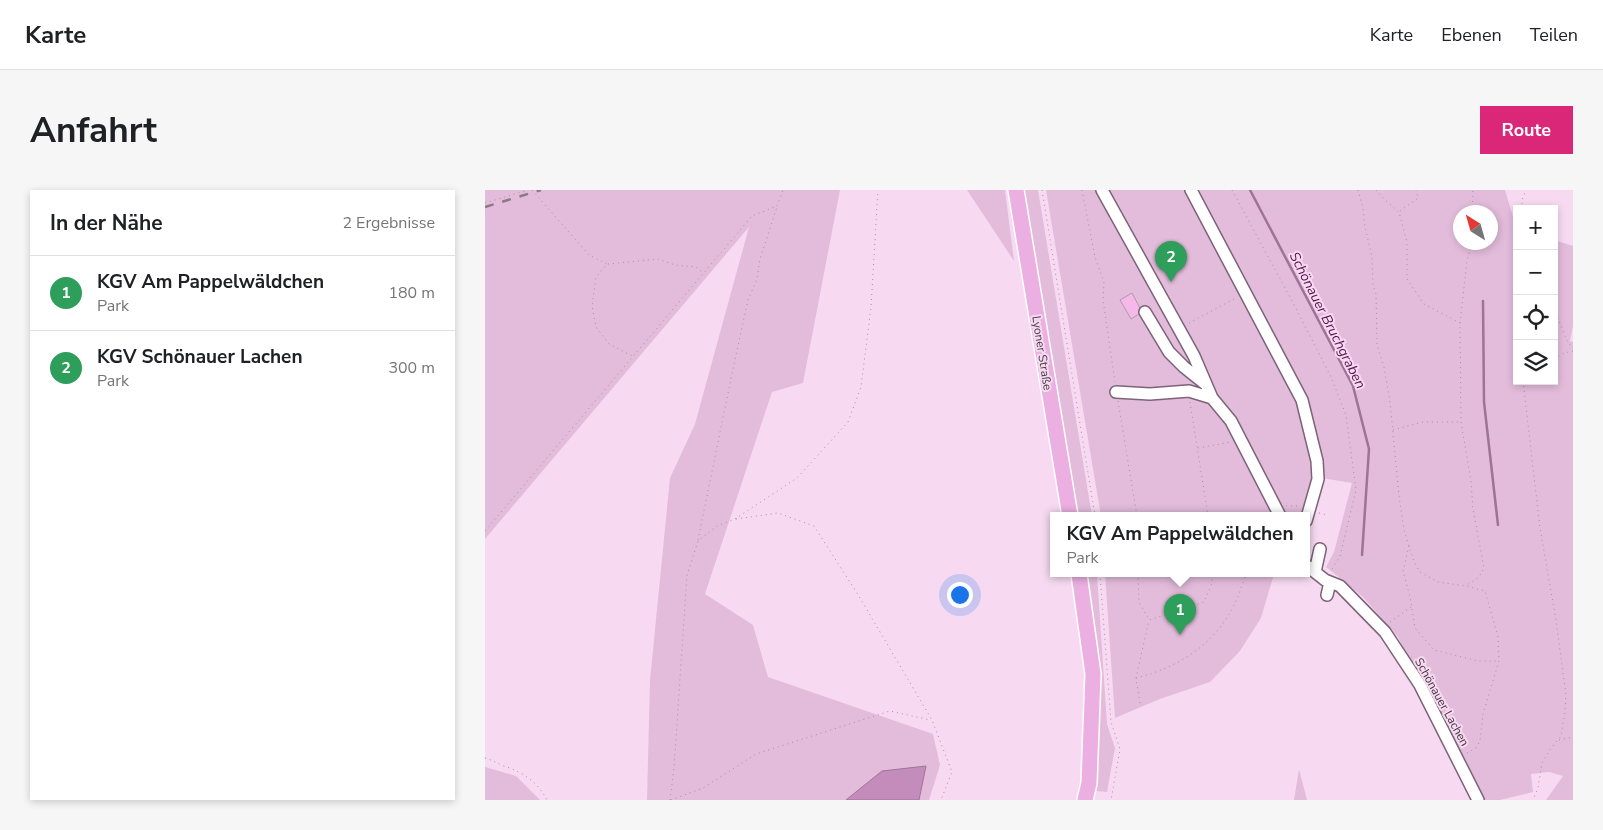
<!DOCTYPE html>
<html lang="de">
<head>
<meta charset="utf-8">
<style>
	:root { --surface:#fff; --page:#f6f6f6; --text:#202124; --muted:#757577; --line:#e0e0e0; --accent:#db2777 }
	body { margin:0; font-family:"Nunito Sans",sans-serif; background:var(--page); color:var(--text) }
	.controls { position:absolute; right:15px; top:15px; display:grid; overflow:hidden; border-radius:0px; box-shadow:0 2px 8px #0003 }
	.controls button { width:45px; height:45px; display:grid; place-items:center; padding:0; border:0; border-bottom:1px solid var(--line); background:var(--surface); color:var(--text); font:25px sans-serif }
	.compass { position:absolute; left:968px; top:15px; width:45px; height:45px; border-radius:50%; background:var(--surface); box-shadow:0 2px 8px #0003; rotate:323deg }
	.you { position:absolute; left:474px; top:404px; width:18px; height:18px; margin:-12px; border:4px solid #fff; border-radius:50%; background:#1a73e8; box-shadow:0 0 0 8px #1a73e833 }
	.badge { display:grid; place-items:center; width:32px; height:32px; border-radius:50%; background:var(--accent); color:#fff; font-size:16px; font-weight:700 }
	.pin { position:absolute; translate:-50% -41px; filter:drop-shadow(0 1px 2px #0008) }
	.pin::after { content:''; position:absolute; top:26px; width:18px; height:15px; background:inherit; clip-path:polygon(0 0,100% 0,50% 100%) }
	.popup { position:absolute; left:565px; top:322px; width:260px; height:65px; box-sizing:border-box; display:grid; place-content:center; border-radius:0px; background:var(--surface); filter:drop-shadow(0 1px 4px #0005); font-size:16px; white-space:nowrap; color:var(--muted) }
	.popup b { font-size:19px; color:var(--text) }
	.popup::after { content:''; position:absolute; left:50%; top:100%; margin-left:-10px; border:10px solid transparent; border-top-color:var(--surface) }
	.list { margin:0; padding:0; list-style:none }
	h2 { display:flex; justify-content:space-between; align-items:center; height:65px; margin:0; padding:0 20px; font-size:21px }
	h2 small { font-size:16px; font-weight:400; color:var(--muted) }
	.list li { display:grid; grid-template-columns:32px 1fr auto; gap:15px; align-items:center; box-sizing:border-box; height:75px; padding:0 20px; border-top:1px solid var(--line) }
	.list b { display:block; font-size:19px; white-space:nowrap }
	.list p { margin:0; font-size:16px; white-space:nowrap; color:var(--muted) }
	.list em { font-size:16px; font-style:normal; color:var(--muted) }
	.icon { flex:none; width:28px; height:28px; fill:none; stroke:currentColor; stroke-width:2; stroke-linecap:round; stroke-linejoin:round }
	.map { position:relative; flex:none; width:1088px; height:610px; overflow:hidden; border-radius:0px }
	header { display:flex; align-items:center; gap:30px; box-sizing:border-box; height:70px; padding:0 25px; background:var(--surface); border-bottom:1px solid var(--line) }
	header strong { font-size:24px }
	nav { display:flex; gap:28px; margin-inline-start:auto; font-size:18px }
	.intro { display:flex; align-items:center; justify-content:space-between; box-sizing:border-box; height:120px; padding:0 30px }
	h1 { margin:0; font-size:35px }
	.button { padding:12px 22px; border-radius:0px; background:var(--accent); color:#fff; font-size:18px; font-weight:700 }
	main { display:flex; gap:30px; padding:0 30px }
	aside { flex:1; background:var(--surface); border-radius:0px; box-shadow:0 2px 8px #0003 }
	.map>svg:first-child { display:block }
	.green { fill:#e3bcdb; fill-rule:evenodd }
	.water { fill:#c48cba; stroke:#9e7396 }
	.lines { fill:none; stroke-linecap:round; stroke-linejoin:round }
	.stream { stroke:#9e7396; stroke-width:2.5 }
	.building { fill:#f4b9e8; stroke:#b298ad }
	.minor-casing { stroke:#7c6377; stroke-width:14 }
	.major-casing { stroke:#fff; stroke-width:18 }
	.path { stroke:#a590a1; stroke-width:1; stroke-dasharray:1 4; stroke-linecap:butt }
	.minor { stroke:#fff; stroke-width:11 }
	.major { stroke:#ebafe2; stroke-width:15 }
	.rail { stroke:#8c7988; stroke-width:2.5; stroke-dasharray:9 9; stroke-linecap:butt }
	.labels { text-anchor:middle; stroke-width:4; stroke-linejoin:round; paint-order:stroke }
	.street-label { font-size:12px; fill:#443942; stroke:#f7daf1 }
	.water-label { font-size:14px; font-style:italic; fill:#57144f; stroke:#f7daf1 }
</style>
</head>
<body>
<header>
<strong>Karte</strong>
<nav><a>Karte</a><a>Ebenen</a><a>Teilen</a></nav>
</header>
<div class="intro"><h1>Anfahrt</h1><a class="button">Route</a></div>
<main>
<aside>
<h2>In der Nähe<small>2 Ergebnisse</small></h2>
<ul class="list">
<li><span class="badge" style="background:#2e9e5b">1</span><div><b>KGV Am Pappelwäldchen</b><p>Park</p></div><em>180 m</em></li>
<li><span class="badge" style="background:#2e9e5b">2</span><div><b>KGV Schönauer Lachen</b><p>Park</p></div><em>300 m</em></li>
</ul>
</aside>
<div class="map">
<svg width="1088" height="610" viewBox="0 0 1088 610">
	<rect width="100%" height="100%" fill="#f7daf1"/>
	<path class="green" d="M0 0H355L318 193 287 202 220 404 268 435 283 487 448 544 455 575 444 610H434L441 576 397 581 361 610H162L165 490 185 288 210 234 264 37 0 349Z
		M482 0H520L529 71Z
		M538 0H553L607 326H590Z
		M561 0H1020L1028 27 1032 32V191H1069V50L1088 56V136L1085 151 1088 152V610H1061L1078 586 1064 582 1046 584 1048 602 1015 610H996L935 495 913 447 878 407 841 377 849 362 867 293 837 288 821 351V326H616ZM976 22H1006V52H976Z
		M600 384H612L622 534 630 558 622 602 611 601 614 552V511Z
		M620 384H789L776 428 755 461 725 492 675 509 630 528Z
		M0 577 31 586 55 610H0Z
		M814 579 822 610H809Z"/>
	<path class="water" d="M441 576 434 610H361L397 581Z"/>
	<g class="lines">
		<path class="stream" d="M765 0 868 196 884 259 877 365
			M998 111 999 212 1013 335"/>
	</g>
	<path class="building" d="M647 103 657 122 646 129 635 110Z"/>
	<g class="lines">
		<defs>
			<path id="minor" d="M617 0 709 166 727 208 746 231 795 326
				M706 0 817 210 832 271 833 289 821 331
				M660 122 684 162 699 177 719 193
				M631 202 665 204 704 201 727 208
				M821 375 840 390 855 396 900 442 935 495 993 610
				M830 382 835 359
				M842 405 845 392"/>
			<path id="major" d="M531 0 585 326
				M594 384 608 484 604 593 600 610"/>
		</defs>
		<use href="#minor" class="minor-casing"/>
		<use href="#major" class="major-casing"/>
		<path class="path" d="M47 0 104 65 122 74 111 87 107 116 111 137 124 154 147 166
			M557 0 610 326
			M597 0 610 67 619 92 618 110 630 192
			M747 0 806 109 846 187 861 225 871 300 855 366 846 381
			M873 0 878 18 880 37 887 67 888 95 891 104 892 155 899 177 905 212 914 306 919 340 929 372 935 382 953 392 981 396 1000 401 1013 447 1014 471 998 524 995 551 991 558 982 563
			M891 0 900 10 914 22 922 52V89L939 114 975 133 976 232 986 291 988 319 999 378 994 387 982 395
			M0 13 43 0
			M1037 19V10L1041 0
			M915 21 933 8 931 0
			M987 22 988 0
			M123 74 173 69 190 75 211 77 218 83
			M1069 118 1082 151 1088 158
			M704 133 751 108
			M975 133 982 71 987 52
			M1069 169 1079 163 1088 161
			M1038 191 1055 338 1071 430 1081 505 1080 522 1076 546 1064 561 1057 573 1053 598 1048 610
			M633 211 652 326
			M705 212 723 326
			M908 240 937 232H975
			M713 258 746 252
			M801 316H815
			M834 323 843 325
			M251 329 293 323 329 336 372 403 447 530 467 582 456 610
			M0 341 267 26 292 16 298 0
			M213 350 249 174 263 110 272 89 275 69 292 17
			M924 356 918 381 925 407 930 438 949 460 993 471H1013
			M615 384 626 532 635 559 626 610
			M655 384 653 389 654 412 664 430 719 412 727 393V384
			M905 432 926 417
			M651 488C692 478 729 455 748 417 754 406 757 395 761 384
			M655 513 651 488 664 430
			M1074 550 1088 547
			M0 568C7 570 12 573 19 576 37 582 53 592 62 610
			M185 610 189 578 202 385 213 351 232 336 250 329 312 288 363 232 376 197 386 117 393 0
			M186 610 218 598 271 564 405 521 445 530"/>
		<use href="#minor" class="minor"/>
		<use href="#major" class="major"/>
		<path class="rail" d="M0 17 56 0"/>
	</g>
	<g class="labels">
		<g class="street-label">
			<text transform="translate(557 163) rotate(81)" y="4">Lyoner Straße</text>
			<text transform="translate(957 512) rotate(61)" y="4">Schönauer Lachen</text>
		</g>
		<g class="water-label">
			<text transform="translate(843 130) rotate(63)" y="5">Schönauer Bruchgraben</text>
		</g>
	</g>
</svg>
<div class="controls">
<button>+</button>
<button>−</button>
<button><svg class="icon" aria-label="locate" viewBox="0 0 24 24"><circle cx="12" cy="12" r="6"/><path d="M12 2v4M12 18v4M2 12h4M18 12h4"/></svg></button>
<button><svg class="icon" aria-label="layers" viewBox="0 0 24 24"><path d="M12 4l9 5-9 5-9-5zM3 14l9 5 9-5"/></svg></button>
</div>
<svg class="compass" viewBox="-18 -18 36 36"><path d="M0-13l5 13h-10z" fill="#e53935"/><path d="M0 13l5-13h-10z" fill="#757577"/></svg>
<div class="you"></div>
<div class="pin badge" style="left:695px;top:445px;background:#2e9e5b">1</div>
<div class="popup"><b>KGV Am Pappelwäldchen</b>Park</div>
<div class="pin badge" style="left:686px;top:92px;background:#2e9e5b">2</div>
</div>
</main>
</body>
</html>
